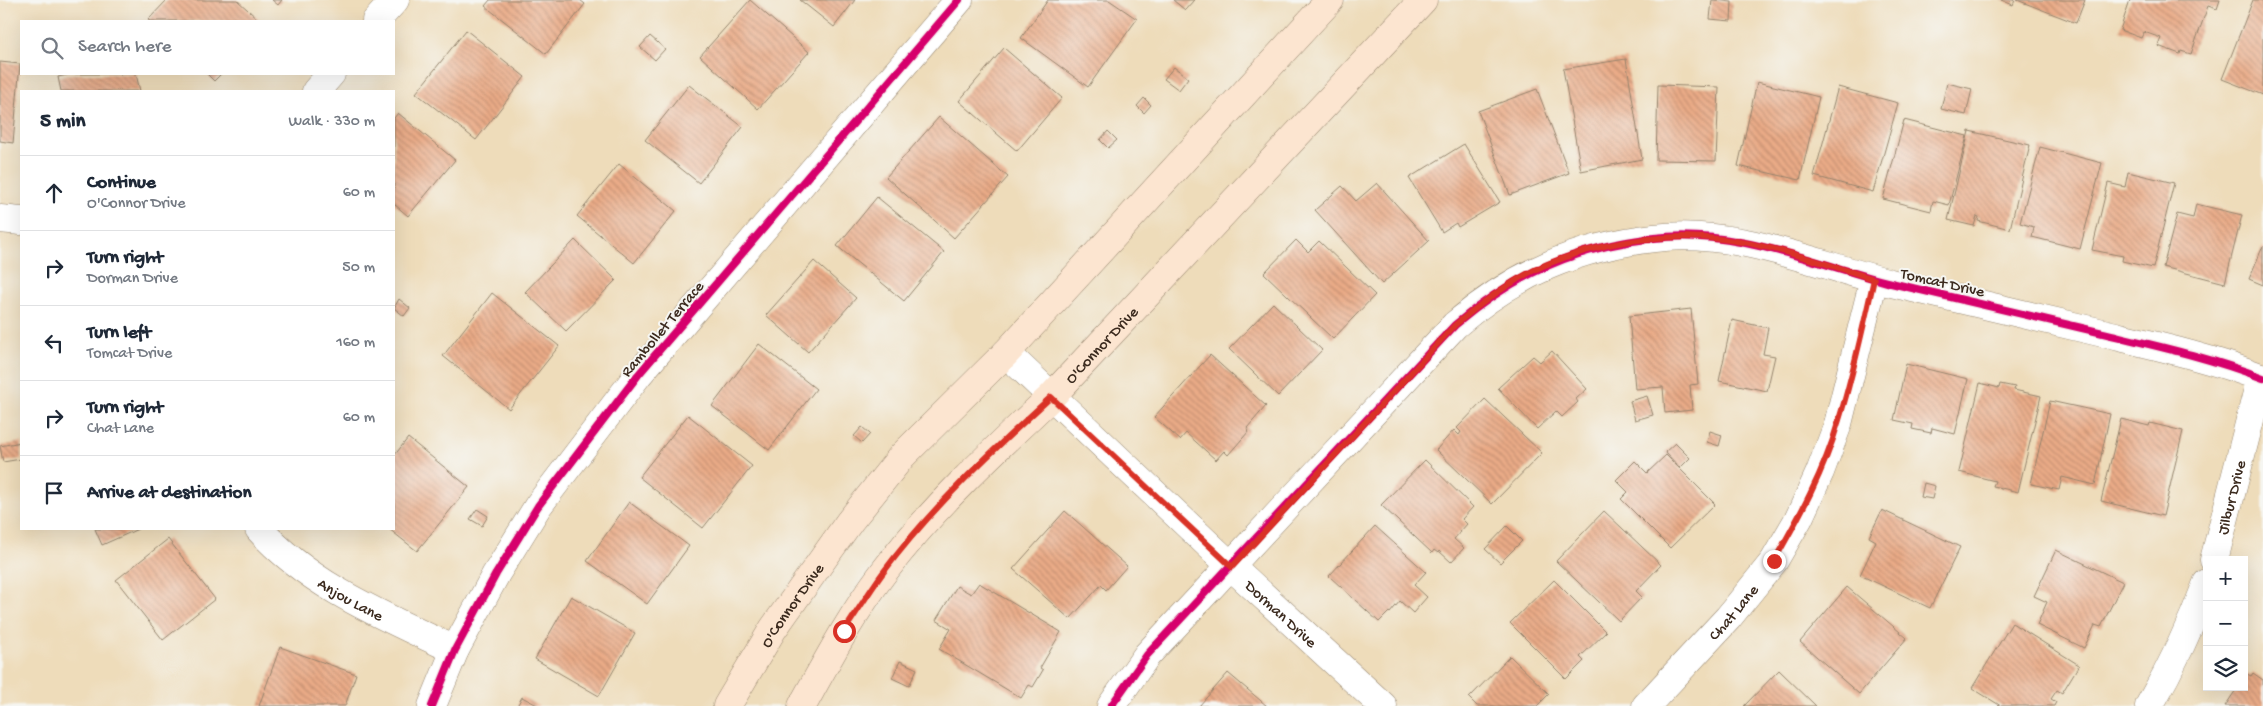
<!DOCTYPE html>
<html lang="en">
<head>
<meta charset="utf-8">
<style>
	:root { --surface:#fff; --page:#f6f6f7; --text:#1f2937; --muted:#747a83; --line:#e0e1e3 }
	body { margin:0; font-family:"Gochi Hand",sans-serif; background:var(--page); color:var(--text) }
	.controls { position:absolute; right:15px; bottom:15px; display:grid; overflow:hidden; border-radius:0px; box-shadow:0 5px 20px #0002 }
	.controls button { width:45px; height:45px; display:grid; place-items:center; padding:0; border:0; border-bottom:1px solid var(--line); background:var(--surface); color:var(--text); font:25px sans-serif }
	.stop { position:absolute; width:15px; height:15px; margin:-11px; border:4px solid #d93025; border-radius:50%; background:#fff }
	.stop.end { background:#d93025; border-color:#fff; box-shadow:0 1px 5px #0008 }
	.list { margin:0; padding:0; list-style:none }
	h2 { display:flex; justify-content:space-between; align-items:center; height:65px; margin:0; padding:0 20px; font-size:21px }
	h2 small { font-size:16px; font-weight:400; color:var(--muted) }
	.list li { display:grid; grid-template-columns:32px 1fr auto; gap:15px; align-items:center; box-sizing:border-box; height:75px; padding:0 20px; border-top:1px solid var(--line) }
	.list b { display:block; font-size:19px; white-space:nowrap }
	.list p { margin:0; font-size:16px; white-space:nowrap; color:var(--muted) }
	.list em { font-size:16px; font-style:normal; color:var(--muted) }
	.icon { flex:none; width:28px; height:28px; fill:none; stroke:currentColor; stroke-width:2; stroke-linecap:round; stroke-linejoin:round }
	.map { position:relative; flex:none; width:2263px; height:706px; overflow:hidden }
	.search { position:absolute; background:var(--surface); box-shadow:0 5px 20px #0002; left:20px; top:20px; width:375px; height:55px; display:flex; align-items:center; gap:12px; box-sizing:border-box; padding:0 18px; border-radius:0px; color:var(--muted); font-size:19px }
	.panel { position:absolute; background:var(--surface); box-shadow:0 5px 20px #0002; left:20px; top:90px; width:375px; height:440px; border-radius:0px }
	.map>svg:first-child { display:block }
	.building { fill:url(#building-back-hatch) }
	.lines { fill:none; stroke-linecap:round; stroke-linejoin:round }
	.minor-casing { stroke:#94836c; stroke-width:29 }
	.secondary-casing { stroke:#94836c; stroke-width:29 }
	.minor { stroke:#fff; stroke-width:28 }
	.secondary { stroke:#fce5d0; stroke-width:28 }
	.cycleway-casing { stroke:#f6f6f2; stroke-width:11 }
	.cycleway { stroke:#d6006c; stroke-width:8 }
	.route { stroke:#d93025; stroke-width:6 }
	.labels { text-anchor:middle; stroke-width:4; stroke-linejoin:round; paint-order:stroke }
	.street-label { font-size:16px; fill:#3b2a1e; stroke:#f6f6f2 }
</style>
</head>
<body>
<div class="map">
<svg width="2263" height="706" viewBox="0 0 2263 706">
	<defs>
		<pattern id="building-back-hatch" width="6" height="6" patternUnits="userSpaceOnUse" patternTransform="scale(1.25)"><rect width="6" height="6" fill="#eaab87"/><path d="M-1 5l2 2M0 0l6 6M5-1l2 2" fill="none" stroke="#bf8b6e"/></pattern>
	</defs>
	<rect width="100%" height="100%" fill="#f6f6f2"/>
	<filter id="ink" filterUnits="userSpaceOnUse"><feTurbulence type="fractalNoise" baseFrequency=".02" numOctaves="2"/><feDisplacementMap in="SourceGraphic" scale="10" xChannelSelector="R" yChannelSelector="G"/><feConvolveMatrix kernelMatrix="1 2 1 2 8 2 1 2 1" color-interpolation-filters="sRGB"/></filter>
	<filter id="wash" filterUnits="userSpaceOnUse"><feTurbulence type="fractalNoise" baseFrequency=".0096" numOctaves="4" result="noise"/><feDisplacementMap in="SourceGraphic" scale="20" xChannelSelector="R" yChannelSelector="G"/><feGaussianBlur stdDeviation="1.12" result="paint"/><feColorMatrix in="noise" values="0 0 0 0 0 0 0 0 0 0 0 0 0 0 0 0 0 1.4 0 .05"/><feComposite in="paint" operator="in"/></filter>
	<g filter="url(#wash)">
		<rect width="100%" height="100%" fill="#eedcba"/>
		<g id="blocks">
			<path class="building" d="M167 0H237L260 21H150L148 20Z
				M272 0H282L278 5Z
				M490 0H580L585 4 546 54 485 6Z
				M750 0 809 52 758 109 700 56Z
				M800 0H855L834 27Z
				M1048 0H1109L1137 19 1088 87 1021 38Z
				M1173 0H1194L1185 10Z
				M1712 0 1732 2 1731 21 1710 19Z
				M2001 0H2015L2013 5Z
				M2017 0H2085L2076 23Z
				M2130 0H2220L2217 9 2208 6 2191 54 2181 51 2180 54 2158 46 2161 38 2144 32 2141 38 2120 30Z
				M2253 0H2263V95L2222 79Z
				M466 30 525 77 476 140 416 93Z
				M650 36 665 49 655 60 640 47Z
				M1004 48 1062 98 1017 151 959 101Z
				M1626 59 1642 159 1581 171 1563 69Z
				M0 62 20 64 13 143 0 141Z
				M1174 67 1188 78 1179 90 1164 79Z
				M71 74H136L140 91H61L58 77Z
				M207 74H221L214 81Z
				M1757 82 1819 97 1800 180 1738 166Z
				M1947 83 1972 89 1966 115 1941 109Z
				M689 85 743 127 699 183 645 140Z
				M1658 85 1719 87 1716 161 1656 160Z
				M1838 87 1898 103 1873 192 1814 176Z
				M1537 89 1569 173 1510 195 1478 111Z
				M1144 98 1151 105 1144 113 1137 106Z
				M398 113 455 160 408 216 394 204V118Z
				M939 117 1008 177 954 238 886 177Z
				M1904 120 1967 136 1949 205 1933 201 1931 211 1883 199Z
				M1108 131 1117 140 1108 148 1100 140Z
				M1969 131 2030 145 2010 229 1978 221 1979 217 1977 216 1974 226 1948 220Z
				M1464 144 1500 202 1458 227 1456 223 1442 232 1409 178Z
				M2040 147 2102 163 2080 249 2032 237 2034 227 2020 223Z
				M619 164 676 211 634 263 577 216Z
				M2128 172 2174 183 2153 268 2122 261 2123 256 2092 250 2108 183 2125 187Z
				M1377 183 1429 241 1382 284 1315 210 1342 186 1356 201Z
				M877 197 944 252 904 301 837 246Z
				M2196 204 2242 215 2225 283 2163 267 2177 214 2193 218Z
				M575 240 616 280 566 331 525 292Z
				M1296 240 1308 252 1319 241 1375 295 1333 339 1264 273Z
				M2263 246V285L2249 279Z
				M814 261 856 298 808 352 766 315Z
				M492 293 559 346 509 409 443 356Z
				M399 299 410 308 404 316 394 308Z
				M1273 303 1322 350 1278 396 1229 349Z
				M1691 309 1698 384 1690 385 1692 410 1665 413 1663 387 1635 389 1629 316Z
				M1732 320 1768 328 1763 354 1775 356 1767 391 1719 381Z
				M759 344 816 389 769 450 712 406Z
				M1552 351 1587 389 1576 399 1578 402 1562 417 1556 411 1537 429 1498 388 1533 356 1540 362Z
				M1210 355 1266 406 1247 428 1249 431 1228 455 1224 451 1216 460 1186 433 1180 440 1154 417Z
				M1906 364 1968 379 1955 434 1932 428 1931 433 1912 429 1913 424 1894 420Z
				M1980 383 1999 388 2000 384 2015 387 2014 390 2041 396 2018 492 1993 486 1995 481 1959 472Z
				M1647 396 1653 415 1635 420 1630 401Z
				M1485 399 1542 453 1492 504 1436 450 1454 430 1459 435 1461 432 1457 428Z
				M2050 401 2110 414 2095 485 2062 477 2059 490 2031 484Z
				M688 415 752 466 703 528 639 477Z
				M2121 419 2149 426 2150 423 2183 431 2163 516 2101 501Z
				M862 427 870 434 862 443 854 436Z
				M1710 431 1722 435 1719 446 1707 442Z
				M408 438 469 487 417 551 389 529H394V456Z
				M21 442V459L3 462 0 446Z
				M1675 443 1690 458 1680 468 1665 452Z
				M1666 455 1715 504 1670 548 1621 499 1628 492 1616 480 1635 461 1647 473Z
				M1425 460 1473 507 1462 519 1467 524 1454 539 1464 548 1451 562 1439 551 1438 553 1434 550 1432 553 1381 505Z
				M1924 483 1935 486 1932 499 1921 497Z
				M629 502 689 546 647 604 587 561Z
				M477 509 488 516 482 526 470 519Z
				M1882 510 1960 547 1930 608 1860 575 1876 541 1869 537Z
				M1065 511 1127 566 1106 590 1101 585 1070 619 1013 569Z
				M1604 511 1661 565 1636 591 1642 597 1619 621 1556 561Z
				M1375 526 1426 572 1414 585 1427 597 1413 613 1400 601 1390 613 1389 612 1379 622 1329 576Z
				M1507 526 1522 541 1500 563 1485 549Z
				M95 529H138L102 545Z
				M168 539 215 599 163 640 116 580Z
				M2056 550 2123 582 2101 627 2095 625 2084 648 2037 625 2047 602 2034 596Z
				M1554 580 1606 632 1580 657 1584 661 1566 679 1510 623Z
				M979 583 1061 632 1040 668 1043 670 1033 687 1029 685 1021 698 939 649 951 629 936 620 957 586 971 594Z
				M1847 587 1907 638 1859 694 1800 642Z
				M571 596 635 633 599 696 535 659Z
				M2012 623 2079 665 2062 693 2057 690 2051 699 2056 702 2054 706H2001L1972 688Z
				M280 647 356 674 345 706H259Z
				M1510 656 1549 694 1537 706H1477L1469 698Z
				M900 661 917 669 909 686 892 678Z
				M1779 670 1816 706H1744Z
				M1228 673 1267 706H1199Z
				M2253 673 2263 680V706H2225L2238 687H2244V678L2247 674 2251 676Z
				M522 697 539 706H517Z"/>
		</g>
	</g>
	<g filter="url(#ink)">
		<use href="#blocks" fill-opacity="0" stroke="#94836c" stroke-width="1"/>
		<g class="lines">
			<defs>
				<g id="minor">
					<path d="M376 21 395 0"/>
					<path d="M316 91 331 74"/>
					<path d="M0 219 21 221"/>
					<path id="s1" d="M1006 353 1232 567 1383 706"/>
					<path id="s2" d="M259 529C311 587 386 617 455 650"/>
					<path id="s3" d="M2214 560 2261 377"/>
					<path d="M432 706 455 650 496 574 538 506 638 375 959 0"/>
					<path d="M1111 706 1147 655 1455 325C1515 274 1575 247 1654 238 1736 228 1814 264 1891 283 1962 300 2033 317 2103 333 2157 346 2211 358 2263 378"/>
					<path id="s4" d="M1646 706 1728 618 1774 561 1799 518 1820 472 1838 424 1874 279"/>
					<path d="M2149 706C2172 666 2191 626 2207 583"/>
				</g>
				<g id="secondary">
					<path id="s5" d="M727 706 773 629 850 521 902 456 1006 353 1330 0"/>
					<path id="s6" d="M802 706C827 661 852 614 883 573 932 508 992 452 1051 397L1423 0"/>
				</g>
			</defs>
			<use href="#minor" class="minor-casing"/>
			<use href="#secondary" class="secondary-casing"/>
			<use href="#minor" class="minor"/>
			<use href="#secondary" class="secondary"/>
			<defs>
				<path id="cycleway" d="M432 706 455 650 496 574 538 506 638 375 959 0
					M1111 706 1147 655 1455 325C1515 274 1575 247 1654 238 1736 228 1814 264 1891 283 1962 300 2033 317 2103 333 2157 346 2211 358 2263 378"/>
			</defs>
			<use href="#cycleway" class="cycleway-casing"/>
			<use href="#cycleway" class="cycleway"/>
		</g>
	</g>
	<g class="lines" filter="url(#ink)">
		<path class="route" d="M844 631C857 612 869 592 882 574 930 509 992 451 1051 397L1232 567 1455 325C1483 302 1515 277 1550 263 1618 236 1694 229 1765 247 1802 255 1838 268 1874 279 1863 327 1853 376 1838 423 1824 472 1799 517 1774 561"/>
	</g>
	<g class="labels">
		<g class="street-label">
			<text transform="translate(1943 281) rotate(13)" y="6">Tomcat Drive</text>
			<text transform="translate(661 328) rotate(-50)" y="6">Rambollet Terrace</text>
			<text dy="6" stroke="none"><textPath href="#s6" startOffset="472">O'Connor Drive</textPath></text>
			<text dy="6" stroke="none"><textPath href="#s3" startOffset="65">Jilbur Drive</textPath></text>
			<text dy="6" stroke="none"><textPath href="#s2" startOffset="116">Anjou Lane</textPath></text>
			<text dy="6" stroke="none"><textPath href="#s5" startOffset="120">O'Connor Drive</textPath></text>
			<text dy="6" stroke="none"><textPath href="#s4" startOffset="128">Chat Lane</textPath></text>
			<text dy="6" stroke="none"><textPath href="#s1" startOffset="379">Dorman Drive</textPath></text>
		</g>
	</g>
</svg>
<div class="controls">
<button>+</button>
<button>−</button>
<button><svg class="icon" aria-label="layers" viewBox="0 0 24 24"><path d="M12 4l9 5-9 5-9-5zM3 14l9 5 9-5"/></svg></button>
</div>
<div class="stop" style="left:844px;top:631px"></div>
<div class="stop end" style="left:1774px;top:561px"></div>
<div class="search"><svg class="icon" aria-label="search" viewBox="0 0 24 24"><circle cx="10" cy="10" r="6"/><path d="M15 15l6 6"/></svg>Search here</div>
<section class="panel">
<h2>5 min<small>Walk · 330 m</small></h2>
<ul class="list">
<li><svg class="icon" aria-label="ahead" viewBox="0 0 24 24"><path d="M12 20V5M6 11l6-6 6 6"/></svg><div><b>Continue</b><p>O'Connor Drive</p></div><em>60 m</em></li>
<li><svg class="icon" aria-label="right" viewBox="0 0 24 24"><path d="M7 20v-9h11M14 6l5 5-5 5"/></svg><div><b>Turn right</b><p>Dorman Drive</p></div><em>50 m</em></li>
<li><svg class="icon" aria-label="left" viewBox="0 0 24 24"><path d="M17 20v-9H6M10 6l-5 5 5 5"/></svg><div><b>Turn left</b><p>Tomcat Drive</p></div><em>160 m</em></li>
<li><svg class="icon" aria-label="right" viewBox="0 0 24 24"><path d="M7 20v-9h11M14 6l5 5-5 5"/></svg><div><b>Turn right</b><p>Chat Lane</p></div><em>60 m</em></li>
<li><svg class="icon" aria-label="arrive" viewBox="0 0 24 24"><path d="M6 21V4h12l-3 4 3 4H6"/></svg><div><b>Arrive at destination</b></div></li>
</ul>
</section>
</div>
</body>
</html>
